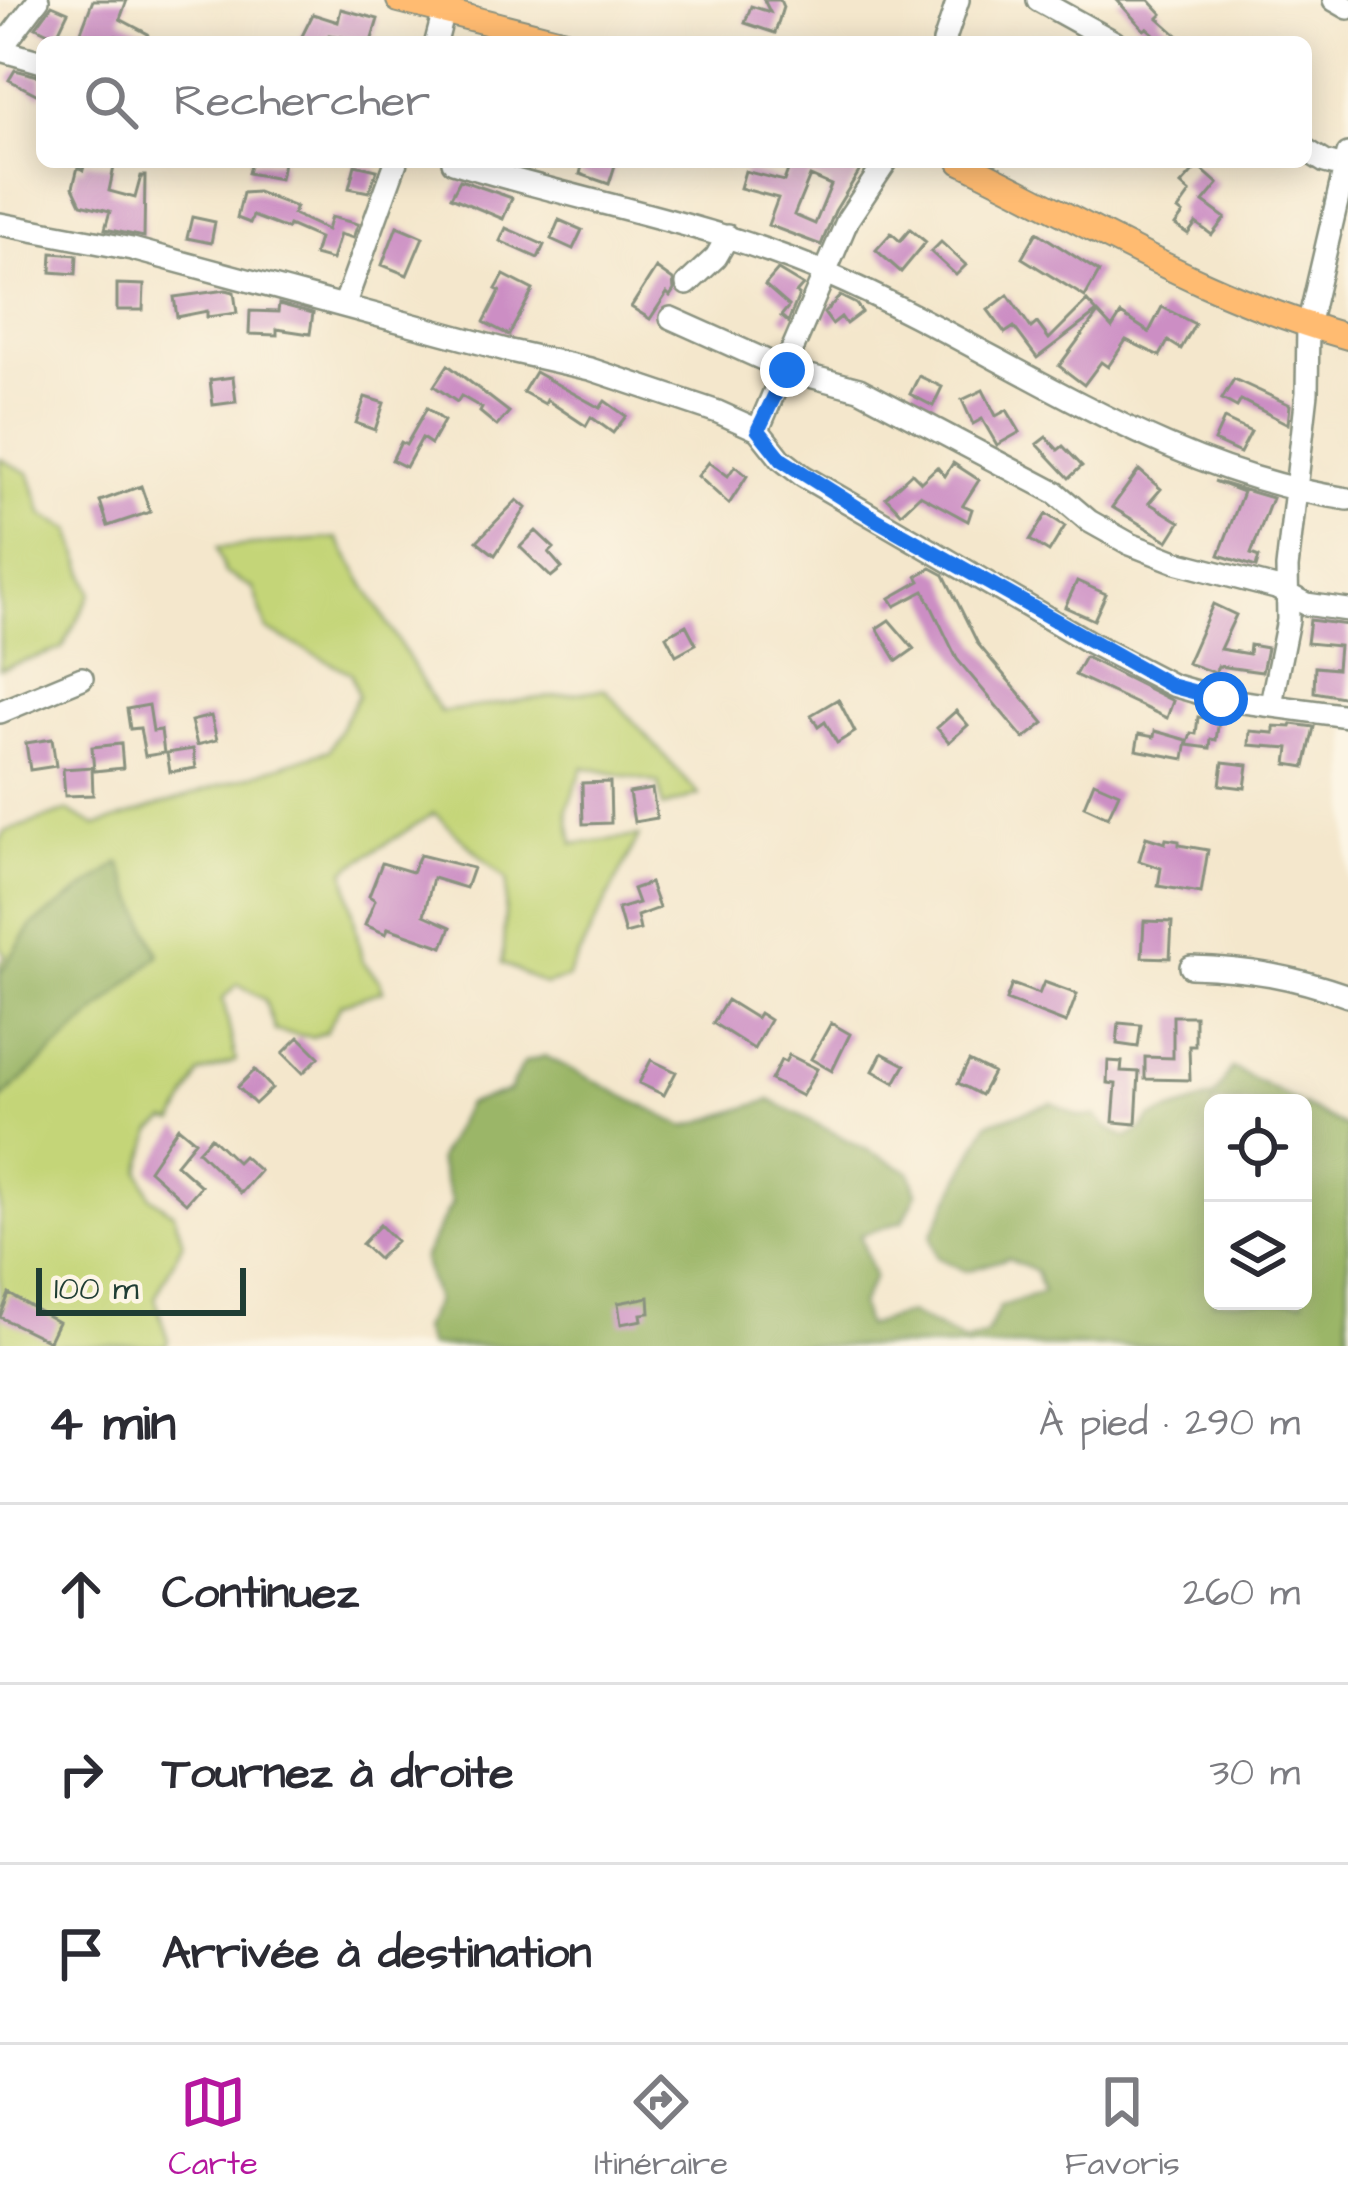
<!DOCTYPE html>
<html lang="fr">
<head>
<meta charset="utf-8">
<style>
	:root { --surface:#fff; --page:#f2f2f3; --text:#2b2b33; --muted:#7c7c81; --line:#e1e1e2; --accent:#b5179e }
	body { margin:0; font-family:"Architects Daughter",sans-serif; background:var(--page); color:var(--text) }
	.controls { position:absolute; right:36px; bottom:36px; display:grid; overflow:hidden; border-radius:18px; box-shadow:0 6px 30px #0003 }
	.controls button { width:108px; height:108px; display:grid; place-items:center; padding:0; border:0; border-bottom:3px solid var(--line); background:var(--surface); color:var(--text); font:60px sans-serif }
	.scale { position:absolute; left:36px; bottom:30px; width:210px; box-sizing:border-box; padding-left:12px; border:6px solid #1f3d34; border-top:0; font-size:33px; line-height:42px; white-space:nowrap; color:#1f3d34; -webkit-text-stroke:9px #fcf5e5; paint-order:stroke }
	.stop { position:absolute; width:36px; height:36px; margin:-27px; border:9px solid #1a73e8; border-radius:50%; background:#fff }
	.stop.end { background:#1a73e8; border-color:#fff; box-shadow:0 3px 12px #0008 }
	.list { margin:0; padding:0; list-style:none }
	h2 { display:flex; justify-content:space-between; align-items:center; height:156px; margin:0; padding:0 48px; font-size:51px }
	h2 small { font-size:39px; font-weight:400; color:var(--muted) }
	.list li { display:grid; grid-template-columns:78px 1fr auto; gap:36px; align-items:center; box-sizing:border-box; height:180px; padding:0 48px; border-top:3px solid var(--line) }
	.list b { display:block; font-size:45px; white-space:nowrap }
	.list em { font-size:39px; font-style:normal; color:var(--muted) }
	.icon { flex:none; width:66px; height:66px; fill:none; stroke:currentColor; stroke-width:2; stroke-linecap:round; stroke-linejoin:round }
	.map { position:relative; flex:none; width:1348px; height:1346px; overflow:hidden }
	.search { position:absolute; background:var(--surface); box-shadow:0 6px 30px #0003; left:36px; right:36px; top:36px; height:132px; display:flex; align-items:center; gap:30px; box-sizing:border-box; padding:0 42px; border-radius:18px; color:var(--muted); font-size:45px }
	.sheet { height:696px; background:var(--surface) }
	nav { display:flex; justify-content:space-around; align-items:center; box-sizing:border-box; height:168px; border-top:3px solid var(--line); background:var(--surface); font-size:33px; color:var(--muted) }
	nav a { display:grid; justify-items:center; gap:6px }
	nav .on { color:var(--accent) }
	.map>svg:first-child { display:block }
	.green { fill:#c4d578; stroke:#728956; stroke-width:3 }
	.forest { fill:#9bb668; stroke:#5d7a4e; stroke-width:3 }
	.building { fill:#cc8ec4; fill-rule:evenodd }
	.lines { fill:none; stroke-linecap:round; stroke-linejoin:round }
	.minor-casing { stroke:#8a9280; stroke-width:26 }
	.major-casing { stroke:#8a9280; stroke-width:28 }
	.minor { stroke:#fff; stroke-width:21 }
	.major { stroke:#ffbb71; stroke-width:24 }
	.route { stroke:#1a73e8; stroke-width:15 }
</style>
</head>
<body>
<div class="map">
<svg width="1348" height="1346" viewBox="0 0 1348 1346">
	<rect width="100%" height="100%" fill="#fcf5e5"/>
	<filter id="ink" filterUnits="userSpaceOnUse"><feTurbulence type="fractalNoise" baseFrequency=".00833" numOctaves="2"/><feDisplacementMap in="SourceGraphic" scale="24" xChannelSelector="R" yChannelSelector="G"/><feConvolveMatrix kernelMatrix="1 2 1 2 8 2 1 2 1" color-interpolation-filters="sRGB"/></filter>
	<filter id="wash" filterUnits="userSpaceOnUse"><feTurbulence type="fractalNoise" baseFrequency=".004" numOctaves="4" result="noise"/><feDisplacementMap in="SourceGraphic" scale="48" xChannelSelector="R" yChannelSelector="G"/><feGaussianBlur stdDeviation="2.7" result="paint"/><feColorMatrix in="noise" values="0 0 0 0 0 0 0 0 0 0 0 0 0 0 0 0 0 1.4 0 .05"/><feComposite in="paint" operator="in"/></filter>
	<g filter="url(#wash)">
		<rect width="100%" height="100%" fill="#f4e7cc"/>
		<path class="green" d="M0 459 29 473 43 515 71 530 91 593 62 649 0 669Z
			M337 538 440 712 605 689 699 795 663 807 659 783 583 767 567 810 573 844 639 836 567 978 545 985 502 963 507 880 434 813 345 870 362 961 380 981 383 991 341 1004 326 1032 312 1037 275 1031 265 1000 238 984 223 998 236 1061 199 1074 175 1122 166 1121 153 1130 140 1171 150 1196 174 1214 183 1242 155 1298 168 1341 166 1346H0V964L6 956 0 947V840L4 832 68 811 96 826 329 750 358 695 351 673 267 630 253 588 225 573 217 548Z"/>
		<path class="forest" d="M120 863 159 955 0 1100V973L32 925Z
			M545 1056 685 1127 770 1100 910 1172 917 1193 903 1221 860 1235 874 1277 860 1305 866 1326 909 1313 965 1342 986 1335 1000 1307 1043 1292 1036 1272 1008 1258 966 1271 937 1257 931 1236 988 1123 1052 1103 1080 1117 1096 1116 1106 1127 1127 1138 1143 1129 1150 1118 1214 1097 1232 1068 1300 1103H1213V1301H1303V1105L1348 1128V1346H428L422 1329 436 1301 423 1259 452 1203 438 1160 467 1104 509 1091 524 1062Z"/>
		<g id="blocks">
			<path class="building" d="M93 0H127L120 19 148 34 144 42H127L116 36 111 42 80 34Z
				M764 0H780L783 7 775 33 745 23 751 6 770 12Z
				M1117 0H1149L1162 14 1158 18 1185 42H1163L1147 28 1144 30Z
				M52 5 68 12 56 37 36 27Z
				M341 9 378 19 371 42 329 35 327 42H299L313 14 338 22Z
				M15 70 42 77V97L9 80Z
				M85 162 114 167 109 191 135 198 141 176H145L144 237 105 229 110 211 81 204 73 187 78 167 83 170Z
				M251 162H283L280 179 248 173Z
				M583 162H616L609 184 580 174Z
				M791 162H865L835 211 821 245 768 225 778 198 740 188 745 171 784 181ZM810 176 831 185 815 224 794 215Z
				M355 165 377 170 369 192 349 188Z
				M1198 166 1218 184 1203 202 1225 218 1212 235 1196 223 1188 234 1175 225 1183 214 1178 210 1190 193 1181 185Z
				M460 180 512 198 503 219 451 197Z
				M257 192 296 207 293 214 327 230 331 217 358 224 353 238 340 234 332 260 314 255 319 238 289 225 287 229 253 216 250 223 237 218 243 193Z
				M192 217 215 222 211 243 187 238Z
				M559 220 582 230 573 249 551 239Z
				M397 226 423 237 407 275 382 265Z
				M506 228 544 245 538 258 500 241Z
				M910 229 926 242 901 272 876 250 891 233 900 241Z
				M1037 232 1099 272 1085 297 1022 258Z
				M941 242 966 265 956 275 931 252Z
				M52 253 77 255 76 274 51 272Z
				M656 268 673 280 674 290 670 296 667 293 650 319 631 307Z
				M778 270 803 285 796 293 799 295 788 322 781 316 789 306 765 285Z
				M504 275 533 290 509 335 484 322 500 291 496 289Z
				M117 284 144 285 143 310H117Z
				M226 290 234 292 237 313 207 317V311L177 317 174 297Z
				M1008 295 1031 328 1037 323 1049 339 1087 301 1097 312 1037 358 1014 327 1005 333 988 310Z
				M840 296 856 304 862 312 846 324 841 317 832 324 824 313Z
				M279 304 313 313 310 334 277 329V335L249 334 250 311 278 312Z
				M1162 307 1195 324 1181 349 1168 341 1160 356 1126 340 1108 367 1101 362 1084 385 1059 366 1098 313 1112 328 1121 314 1149 332Z
				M448 365 509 412 497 426 480 412 482 408 461 396 457 402 434 386Z
				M535 372 600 408 605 401 626 416 613 433 591 417 586 426 547 400 545 404 523 392Z
				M919 376 942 387 933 406 910 394Z
				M233 377 236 402 213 405 210 380Z
				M1234 379 1290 405 1288 424 1241 400 1237 407 1222 399Z
				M983 390 996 416 1007 410 1020 432 997 445 982 419 973 424 962 400Z
				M365 397 384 403 375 430 356 423Z
				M427 408 444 421 431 444 422 438 406 467 392 460 401 442 406 445Z
				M1224 419 1251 432 1240 453 1214 441Z
				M1046 437 1058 450 1063 446 1082 466 1069 478 1037 444Z
				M709 462 728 476 735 466 747 476 729 504 698 476Z
				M953 463 979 480 963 505 972 509 968 521 920 495 901 513 886 497 912 473 921 482 937 467 945 476Z
				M1139 470 1161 489 1149 503 1180 522 1168 541 1112 507Z
				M1214 481 1272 498 1251 554 1259 557 1256 567 1219 555 1243 492Z
				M141 486 150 512 108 526 100 501Z
				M517 500 526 508 495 555 477 541Z
				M1046 514 1065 526 1049 552 1030 540Z
				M536 531 554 548 549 553 562 568 551 577 520 547Z
				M931 568 944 575 978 644 1044 723 1024 739 957 659 924 591 895 606 890 598 920 581 917 576Z
				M1077 581 1106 594 1094 620 1065 607Z
				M1213 604 1236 615 1220 649 1249 654 1250 645 1267 648 1262 672 1218 666 1215 673 1187 663Z
				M889 620 914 649 897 661 877 628Z
				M1310 620 1348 625V698L1314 692 1315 667 1337 669 1339 646 1307 643Z
				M686 625 696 644 676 655 666 636Z
				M1085 657 1173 701 1167 718 1075 675Z
				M838 699 855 732 837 743 825 722 818 727 811 715Z
				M149 705 153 731 161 730 164 753 145 756 140 728 130 729 127 709Z
				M956 711 968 725 949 742 937 728Z
				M211 716 217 740 197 745 191 721Z
				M1198 717 1219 720 1216 740 1211 739 1210 748 1187 745 1191 733 1196 734Z
				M1292 724 1314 727 1305 767 1287 764 1289 748 1249 745 1250 731 1274 733V726L1291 727Z
				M1155 731 1187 740 1184 759 1136 750 1139 734 1154 737Z
				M52 739 56 766 30 770 26 743Z
				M121 744 123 768 94 771 92 747Z
				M193 749 196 768 170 772 167 753Z
				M1223 762 1248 765 1245 788 1220 785Z
				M92 767 93 795 65 796 63 769Z
				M610 782 611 823 583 824 582 783Z
				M1094 782 1119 793 1108 817 1084 806Z
				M652 789 657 818 634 822 629 793Z
				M1146 837 1165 843 1166 839 1179 841V845L1208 850 1201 893 1158 886 1161 868 1139 861Z
				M420 855 473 868 466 888 433 878 424 915 451 927 443 947 388 928 386 934 365 925 375 900 369 896 382 863 412 872Z
				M650 883 659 908 637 916 640 930 625 934 618 909 638 903 633 889Z
				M1144 921 1172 922 1170 958 1142 957Z
				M1044 982 1077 994 1066 1023 1006 1000 1012 984 1039 994Z
				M727 1000 756 1018 759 1013 770 1020 754 1049 713 1023Z
				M1173 1016H1195V1046H1189L1190 1080 1145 1079V1057L1173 1058Z
				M831 1023 850 1034 832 1071 811 1059Z
				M1119 1023 1141 1025 1138 1047 1117 1044Z
				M299 1037 319 1057 303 1073 283 1053Z
				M882 1053 905 1065 895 1083 873 1071Z
				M789 1055 817 1069 802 1096 771 1080 781 1060 785 1062Z
				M651 1060 676 1072 664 1095 639 1083Z
				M969 1061 993 1073 981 1095 958 1083Z
				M1108 1061 1122 1062 1121 1071 1139 1072 1136 1124 1113 1122 1116 1084 1107 1083Z
				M255 1070 272 1088 255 1104 238 1087Z
				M178 1127 195 1141 176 1164 201 1186 186 1203 149 1170Z
				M211 1137 237 1162 243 1156 260 1171 241 1193 198 1151Z
				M380 1225 396 1241 378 1259 362 1244Z
				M9 1294 58 1322 49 1341 0 1317Z
				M649 1297 650 1313 641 1314 642 1320 621 1324 618 1303Z"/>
		</g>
	</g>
	<g filter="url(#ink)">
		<use href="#blocks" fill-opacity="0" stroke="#8a9280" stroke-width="3"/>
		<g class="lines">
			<defs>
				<path id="minor" d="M1038 0 1114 42
					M1334 0 1348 8
					M436 42 447 0
					M944 42 958 0
					M0 50 38 0
					M0 50 42 62
					M1306 150 1325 162 1348 168
					M453 162C578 201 709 222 830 275 1002 350 1159 472 1348 499
					M0 224 132 249 506 350 590 369 718 412 758 430 848 219 886 162
					M687 284 716 257 728 236
					M344 306 396 162
					M671 318 787 370 859 389 1056 493 1089 521 1130 544 1176 562 1276 588 1306 604 1348 610
					M758 430 781 459 803 476 1091 643 1172 685 1221 699 1348 716
					M1271 704 1288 620 1287 568 1307 393 1308 326 1348 154
					M0 712 82 678
					M1191 967C1250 969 1292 976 1348 996"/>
				<path id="major" d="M399 0 565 42
					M961 162C1092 225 1205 297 1348 337"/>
			</defs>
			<use href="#minor" class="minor-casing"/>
			<use href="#major" class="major-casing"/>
			<use href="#minor" class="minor"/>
			<use href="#major" class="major"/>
		</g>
	</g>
	<g class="lines" filter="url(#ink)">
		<path class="route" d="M787 370 758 430 782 460 877 520 1172 686 1221 699"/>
	</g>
</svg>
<div class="controls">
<button><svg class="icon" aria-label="locate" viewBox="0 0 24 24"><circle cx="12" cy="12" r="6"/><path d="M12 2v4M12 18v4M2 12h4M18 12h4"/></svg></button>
<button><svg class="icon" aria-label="layers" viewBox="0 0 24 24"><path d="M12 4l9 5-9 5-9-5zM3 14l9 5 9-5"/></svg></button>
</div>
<div class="scale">100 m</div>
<div class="stop" style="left:1221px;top:699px"></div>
<div class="stop end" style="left:787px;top:370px"></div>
<div class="search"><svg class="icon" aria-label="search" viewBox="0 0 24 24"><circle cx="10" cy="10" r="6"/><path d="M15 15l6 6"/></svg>Rechercher</div>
</div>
<section class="sheet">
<h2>4 min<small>À pied · 290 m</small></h2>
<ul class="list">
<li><svg class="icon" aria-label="ahead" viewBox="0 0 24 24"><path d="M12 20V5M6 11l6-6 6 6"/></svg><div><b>Continuez</b></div><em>260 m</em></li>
<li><svg class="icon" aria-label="right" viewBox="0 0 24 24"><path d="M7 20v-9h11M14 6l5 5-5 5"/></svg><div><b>Tournez à droite</b></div><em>30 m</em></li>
<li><svg class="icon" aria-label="arrive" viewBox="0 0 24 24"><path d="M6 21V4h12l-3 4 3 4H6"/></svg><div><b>Arrivée à destination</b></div></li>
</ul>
</section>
<nav>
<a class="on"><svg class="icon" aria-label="map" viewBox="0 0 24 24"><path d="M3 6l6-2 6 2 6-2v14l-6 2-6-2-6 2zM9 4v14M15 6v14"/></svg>Carte</a>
<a><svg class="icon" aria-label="directions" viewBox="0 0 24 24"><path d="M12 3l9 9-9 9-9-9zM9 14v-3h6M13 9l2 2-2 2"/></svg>Itinéraire</a>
<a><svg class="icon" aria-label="saved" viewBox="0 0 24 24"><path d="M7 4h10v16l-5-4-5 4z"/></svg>Favoris</a>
</nav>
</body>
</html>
